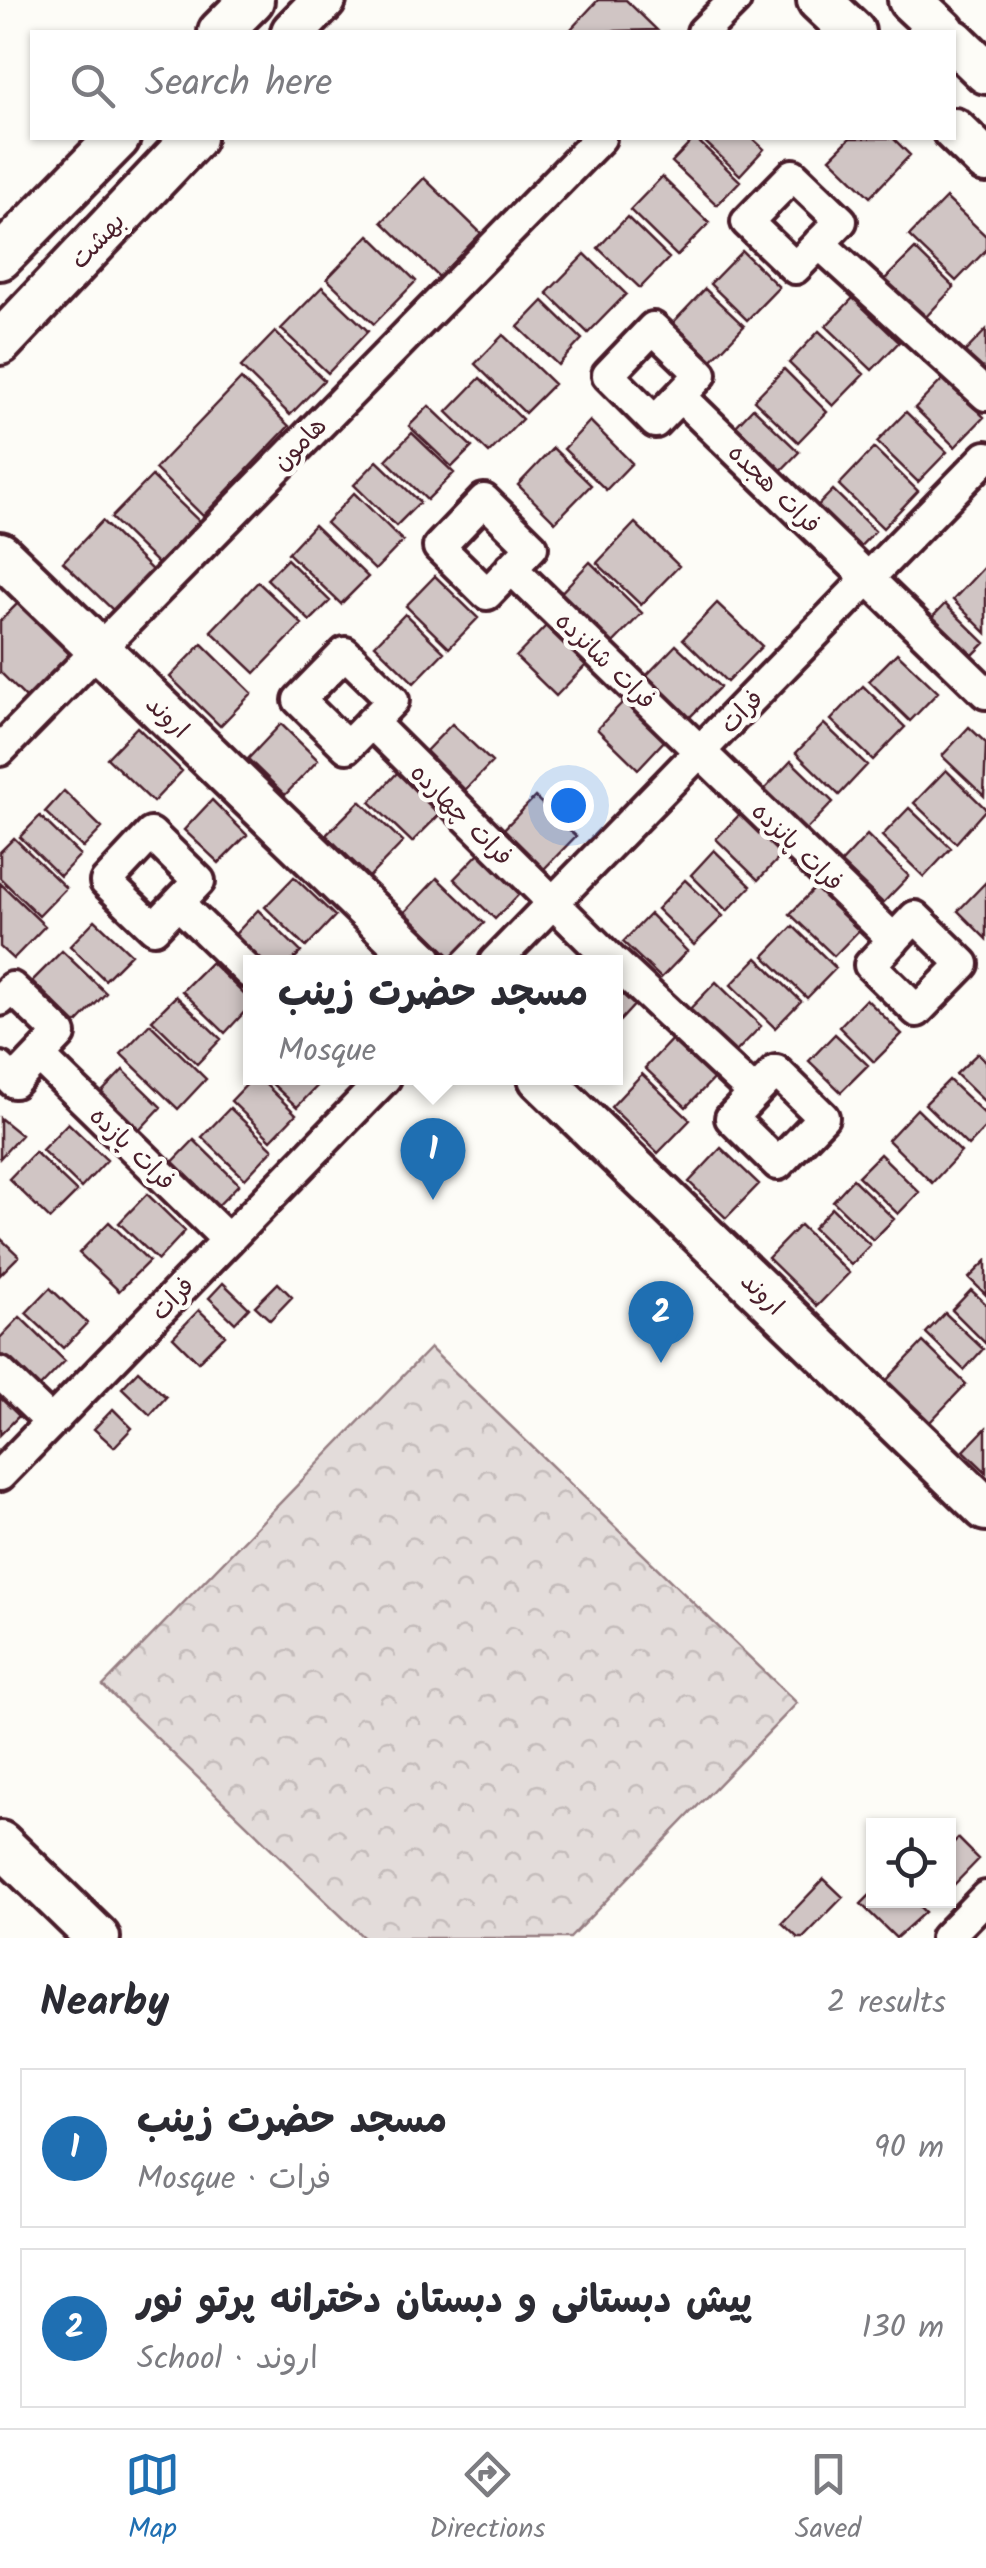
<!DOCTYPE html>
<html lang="en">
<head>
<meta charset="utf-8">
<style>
	:root { --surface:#fff; --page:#f2f2f3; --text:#2b2b33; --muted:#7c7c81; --line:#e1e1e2; --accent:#1f6fb2 }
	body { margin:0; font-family:Kalam,"Playpen Sans Arabic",sans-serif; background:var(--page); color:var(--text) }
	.controls { position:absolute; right:30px; bottom:30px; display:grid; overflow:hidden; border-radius:0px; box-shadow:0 2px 8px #0004 }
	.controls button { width:90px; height:90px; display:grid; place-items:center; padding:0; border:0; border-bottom:2px solid var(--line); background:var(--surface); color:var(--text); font:50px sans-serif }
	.you { position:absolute; left:568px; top:805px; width:35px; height:35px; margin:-25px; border:8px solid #fff; border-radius:50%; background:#1a73e8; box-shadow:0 0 0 15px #1a73e833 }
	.badge { display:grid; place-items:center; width:65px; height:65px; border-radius:50%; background:var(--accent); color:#fff; font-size:32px; font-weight:700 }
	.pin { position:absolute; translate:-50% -82px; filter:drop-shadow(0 2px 5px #0008) }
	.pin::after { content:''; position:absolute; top:52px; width:35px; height:30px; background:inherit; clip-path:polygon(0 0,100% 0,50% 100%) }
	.popup { position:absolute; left:243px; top:955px; width:380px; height:130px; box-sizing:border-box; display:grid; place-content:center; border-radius:0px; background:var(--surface); filter:drop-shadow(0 2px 8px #0005); font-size:32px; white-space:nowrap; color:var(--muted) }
	.popup b { font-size:38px; color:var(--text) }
	.popup::after { content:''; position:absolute; left:50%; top:100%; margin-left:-20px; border:20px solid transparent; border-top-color:var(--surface) }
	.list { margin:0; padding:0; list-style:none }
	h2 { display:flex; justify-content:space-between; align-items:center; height:130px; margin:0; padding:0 40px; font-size:42px }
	h2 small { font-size:32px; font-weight:400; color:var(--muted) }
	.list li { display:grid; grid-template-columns:65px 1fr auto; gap:30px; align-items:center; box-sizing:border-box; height:160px; margin:0 20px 20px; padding:0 20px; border:2px solid var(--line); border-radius:0px }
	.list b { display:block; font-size:38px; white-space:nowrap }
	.list p { margin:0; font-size:32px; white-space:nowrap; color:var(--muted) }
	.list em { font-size:32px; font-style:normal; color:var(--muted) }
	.icon { flex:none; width:55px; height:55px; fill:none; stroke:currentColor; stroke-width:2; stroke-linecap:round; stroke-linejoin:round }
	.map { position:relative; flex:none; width:986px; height:1938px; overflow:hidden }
	.search { position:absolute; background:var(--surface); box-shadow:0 2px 8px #0004; left:30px; right:30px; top:30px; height:110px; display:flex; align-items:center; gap:25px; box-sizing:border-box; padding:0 35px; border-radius:0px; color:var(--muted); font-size:38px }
	.sheet { height:490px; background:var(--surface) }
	nav { display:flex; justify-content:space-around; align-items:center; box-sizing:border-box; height:140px; border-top:2px solid var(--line); background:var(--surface); font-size:28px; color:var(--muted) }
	nav a { display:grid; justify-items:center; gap:5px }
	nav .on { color:var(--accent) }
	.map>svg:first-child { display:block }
	.park { fill:url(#park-crowns); stroke:#967e82; stroke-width:2.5 }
	.building { fill:#d0c5c4; stroke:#4a1f2b; stroke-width:2.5 }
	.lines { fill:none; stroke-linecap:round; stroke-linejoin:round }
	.street-casing { stroke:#4a1f2b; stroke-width:38 }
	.secondary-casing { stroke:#4a1f2b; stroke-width:50 }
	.street { stroke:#fdfcf7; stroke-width:30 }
	.secondary { stroke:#fdfcf7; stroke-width:42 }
	.labels { text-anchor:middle; stroke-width:9; stroke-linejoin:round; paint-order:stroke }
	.street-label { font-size:25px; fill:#4a1f2b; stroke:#fdfcf7 }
</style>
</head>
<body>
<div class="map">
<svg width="986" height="1938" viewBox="0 0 986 1938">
	<defs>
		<pattern id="park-crowns" width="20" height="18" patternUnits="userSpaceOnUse" patternTransform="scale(2.5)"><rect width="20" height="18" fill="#e3dcda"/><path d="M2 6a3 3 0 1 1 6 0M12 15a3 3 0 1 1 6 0" fill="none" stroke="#c4bcbb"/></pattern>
	</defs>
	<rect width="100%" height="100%" fill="#fdfcf7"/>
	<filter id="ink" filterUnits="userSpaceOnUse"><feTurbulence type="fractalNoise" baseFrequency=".01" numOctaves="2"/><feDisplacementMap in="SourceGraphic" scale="20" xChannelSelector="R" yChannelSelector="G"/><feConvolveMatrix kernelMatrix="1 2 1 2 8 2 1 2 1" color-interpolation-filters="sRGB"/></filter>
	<g filter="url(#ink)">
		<path class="park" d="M430 1348 797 1703 570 1938H364L103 1686Z"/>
		<path class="building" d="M598 0H626L657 30 575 32 571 29Z
			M695 138 740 181 717 205 672 162Z
			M701 138H752L764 149 740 175Z
			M850 138H893L910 155 870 197 830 158Z
			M662 177 709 223 677 256 630 210Z
			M424 178 481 233 439 277 382 222Z
			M946 198 986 236V250L956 281 909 236Z
			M627 217 669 258 640 288 598 248Z
			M369 235 416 281 374 324 327 279Z
			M915 249 954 287 924 319 884 280Z
			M742 251 779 287 747 320 710 284Z
			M585 254 626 294 588 333 547 293Z
			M322 287 368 331 328 373 281 329Z
			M705 289 744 326 708 364 669 327Z
			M853 298 899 342 872 370 826 326Z
			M543 301 582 339 558 365 518 327Z
			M986 330V384L959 358Z
			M819 331 864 374 833 406 789 363Z
			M275 332 324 380 290 415 241 367Z
			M503 335 554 384 525 413 475 364Z
			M784 369 827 412 798 442 754 400Z
			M480 378 522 419 489 453 447 412Z
			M944 378 984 417 955 447 915 408Z
			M241 379 289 426 203 516 155 469Z
			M429 406 472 447 452 467 409 426Z
			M753 408 799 452 766 486 721 442Z
			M906 412 947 452 918 482 877 442Z
			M590 421 632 463 606 490 564 449Z
			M412 433 454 473 427 500 386 460Z
			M553 448 591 485 555 522 518 485Z
			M874 448 918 491 883 528 839 485Z
			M377 461 420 502 396 526 354 485Z
			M152 476 199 521 158 564 111 518Z
			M833 490 875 531 845 562 803 521Z
			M354 493 403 541 375 570 326 523Z
			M102 521 154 572 115 612 63 562Z
			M635 523 679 566 641 605 597 563Z
			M314 525 368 577 341 604 288 553Z
			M287 559 330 601 310 621 267 579Z
			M590 562 642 613 609 647 557 597Z
			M985 566 986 567V633L953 600Z
			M435 576 478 618 449 648 406 606Z
			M258 582 302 624 255 673 211 631Z
			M22 599 74 650 27 699 0 672V621Z
			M717 603 762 646 727 682 683 639Z
			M945 604 985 643 955 673 915 635Z
			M405 614 444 652 414 683 375 645Z
			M547 625 587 664 556 696 516 657Z
			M202 644 252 693 220 726 170 677Z
			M676 645 720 687 689 718 646 676Z
			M897 653 938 692 910 721 869 681Z
			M863 686 905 727 873 760 831 720Z
			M624 701 665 740 638 769 597 729Z
			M281 724 318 760 285 795 248 759Z
			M452 724 492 762 465 790 426 751Z
			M824 724 867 765 839 795 796 753Z
			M137 727 182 771 153 802 107 758Z
			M969 727 986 743 984 796 942 756Z
			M791 761 833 802 805 831 763 791Z
			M946 770 986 809 956 843 914 803Z
			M398 772 441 813 412 842 370 802Z
			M64 791 102 828 83 848 45 812Z
			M535 797 576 836 542 871 501 832Z
			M212 800 247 835 219 863 184 830Z
			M360 801 403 842 369 877 326 835Z
			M909 808 951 848 924 877 882 836Z
			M744 810 786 851 758 880 716 839Z
			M40 816 80 855 60 876 20 837Z
			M867 835 909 876 883 903 841 863Z
			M14 838 66 888 39 916 0 878V852Z
			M714 850 751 886 727 911 691 875Z
			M481 851 522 891 495 919 454 879Z
			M294 877 335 916 306 947 265 907Z
			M437 878 484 923 451 957 405 912Z
			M685 880 723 916 694 945 657 909Z
			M986 882V939L958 911Z
			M0 883 45 926 13 959 0 947Z
			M820 883 864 925 834 956 790 914Z
			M258 910 301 952 291 962H251L229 941Z
			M650 914 687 951 661 978 623 942Z
			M95 920 131 954 105 980 70 946Z
			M793 926 836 968 807 998 764 956Z
			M62 951 106 993 76 1024 32 981Z
			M757 958 801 1001 775 1028 731 985Z
			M211 962 250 1000V1006L225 1033 182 991Z
			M616 980 638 1001 616 1025Z
			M716 982 761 1026 731 1057 686 1013Z
			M176 996 221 1039 197 1064 152 1020Z
			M866 999 902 1034 874 1062 839 1027Z
			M150 1024 206 1079 178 1109 121 1054Z
			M835 1034 868 1065 841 1092 809 1061Z
			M676 1035 717 1075 686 1107 645 1068Z
			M978 1053 986 1061V1103L956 1074Z
			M123 1070 161 1107 133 1137 94 1100Z
			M642 1074 690 1120 658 1153 611 1107Z
			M253 1078H259L296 1114 271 1140 231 1101Z
			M266 1078H321L323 1080 297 1107Z
			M949 1080 986 1115V1127L968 1146 925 1104Z
			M230 1108 273 1149 245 1179 202 1137Z
			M917 1109 961 1152 932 1183 888 1140Z
			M0 1118 21 1135 0 1158Z
			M68 1123 107 1160 81 1188 42 1150Z
			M194 1140 239 1184 209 1215 164 1171Z
			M721 1148 759 1184 726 1218 689 1182Z
			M35 1152 77 1192 50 1219 9 1179Z
			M880 1154 919 1192 898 1214 858 1176Z
			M853 1179 894 1219 873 1240 833 1201Z
			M147 1194 185 1231 158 1260 119 1223Z
			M832 1208 870 1245 851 1265 813 1228Z
			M109 1222 149 1261 119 1291 79 1253Z
			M800 1225 849 1273 817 1306 768 1258Z
			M0 1238 19 1256 0 1275Z
			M986 1261V1295L969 1278Z
			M223 1283 249 1308 235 1323 209 1298Z
			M278 1283 292 1297 270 1320 255 1306Z
			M50 1288 87 1323 63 1348 26 1313Z
			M971 1290 986 1304V1344L952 1310Z
			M199 1310 225 1335 198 1362 173 1337Z
			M945 1313 983 1349 964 1370 926 1333Z
			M20 1317 65 1361 35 1392 0 1358V1338Z
			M923 1342 966 1384 929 1423 886 1381Z
			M138 1371 166 1397 150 1415 122 1388Z
			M0 1396 20 1415 0 1435Z
			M113 1409 132 1428 114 1447 94 1429Z
			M986 1428V1472L964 1451Z
			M958 1838 979 1859 948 1891V1848Z
			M824 1879 843 1897 803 1938H798L782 1923Z
			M874 1891V1900H913L925 1912 896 1938 861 1904Z"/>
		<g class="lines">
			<defs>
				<path id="street" d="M703 32 735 0
					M793 175 841 221 795 268 747 222Z
					M819 243 986 395
					M653 328 701 374 655 422 608 375Z
					M680 396 986 693
					M484 500 532 547 487 594 439 547Z
					M511 568 894 940
					M345 653 393 700 347 747 299 700Z
					M371 722 613 962
					M0 750 600 138
					M151 834 199 881 154 928 106 882Z
					M178 903 250 973
					M915 917 963 964 917 1011 870 965Z
					M495 962 986 457
					M616 964 754 1093
					M0 1000 12 988 60 1034 14 1082 0 1068
					M39 1056 228 1240
					M776 1071 823 1117 778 1164 731 1118Z
					M0 1373 51 1422
					M0 1475 385 1078
					M946 1938 986 1897"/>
				<path id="secondary" d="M819 0 853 32
					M910 0 944 32
					M220 32 252 0
					M293 32 324 0
					M954 41 986 72
					M954 130 986 161
					M0 258 118 138
					M0 343 194 138
					M0 554 422 962
					M540 1078 986 1509
					M0 1843 98 1938"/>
			</defs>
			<use href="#street" class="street-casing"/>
			<use href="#secondary" class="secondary-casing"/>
			<use href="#street" class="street"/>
			<use href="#secondary" class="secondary"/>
		</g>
	</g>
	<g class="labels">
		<g class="street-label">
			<text transform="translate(97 240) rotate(-47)" y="9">بهشت</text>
			<text transform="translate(299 443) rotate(-45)" y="9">هامون</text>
			<text transform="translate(775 488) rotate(44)" y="9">فرات هجده</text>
			<text transform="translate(606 660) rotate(44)" y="9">فرات شانزده</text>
			<text transform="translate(741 711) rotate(-46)" y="9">فرات</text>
			<text transform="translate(168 716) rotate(44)" y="9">اروند</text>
			<text transform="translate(462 814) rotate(45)" y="9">فرات چهارده</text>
			<text transform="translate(798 846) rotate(44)" y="9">فرات پانزده</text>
			<text transform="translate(133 1148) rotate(44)" y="9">فرات یازده</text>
			<text transform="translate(763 1293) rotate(44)" y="9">اروند</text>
			<text transform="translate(172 1298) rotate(-46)" y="9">فرات</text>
		</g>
	</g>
</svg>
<div class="controls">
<button><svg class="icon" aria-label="locate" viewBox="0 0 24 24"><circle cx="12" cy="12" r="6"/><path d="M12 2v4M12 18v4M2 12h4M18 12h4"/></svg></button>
</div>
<div class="you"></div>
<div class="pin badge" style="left:433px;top:1200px">1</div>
<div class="popup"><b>مسجد حضرت زینب</b>Mosque</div>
<div class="pin badge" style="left:661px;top:1363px">2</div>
<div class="search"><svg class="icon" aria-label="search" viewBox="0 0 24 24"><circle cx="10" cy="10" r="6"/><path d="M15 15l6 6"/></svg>Search here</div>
</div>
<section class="sheet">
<h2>Nearby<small>2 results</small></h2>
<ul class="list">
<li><span class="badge">1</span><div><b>مسجد حضرت زینب</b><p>Mosque · فرات</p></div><em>90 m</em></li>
<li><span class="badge">2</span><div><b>پیش دبستانی و دبستان دخترانه پرتو نور</b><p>School · اروند</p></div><em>130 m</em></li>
</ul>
</section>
<nav>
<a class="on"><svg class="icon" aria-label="map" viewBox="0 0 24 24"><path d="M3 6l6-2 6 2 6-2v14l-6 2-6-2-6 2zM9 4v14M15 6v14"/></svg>Map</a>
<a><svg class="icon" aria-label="directions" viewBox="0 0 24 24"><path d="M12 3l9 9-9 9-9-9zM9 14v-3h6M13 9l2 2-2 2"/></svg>Directions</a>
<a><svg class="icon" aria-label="saved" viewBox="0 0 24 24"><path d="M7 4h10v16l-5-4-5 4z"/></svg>Saved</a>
</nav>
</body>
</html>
